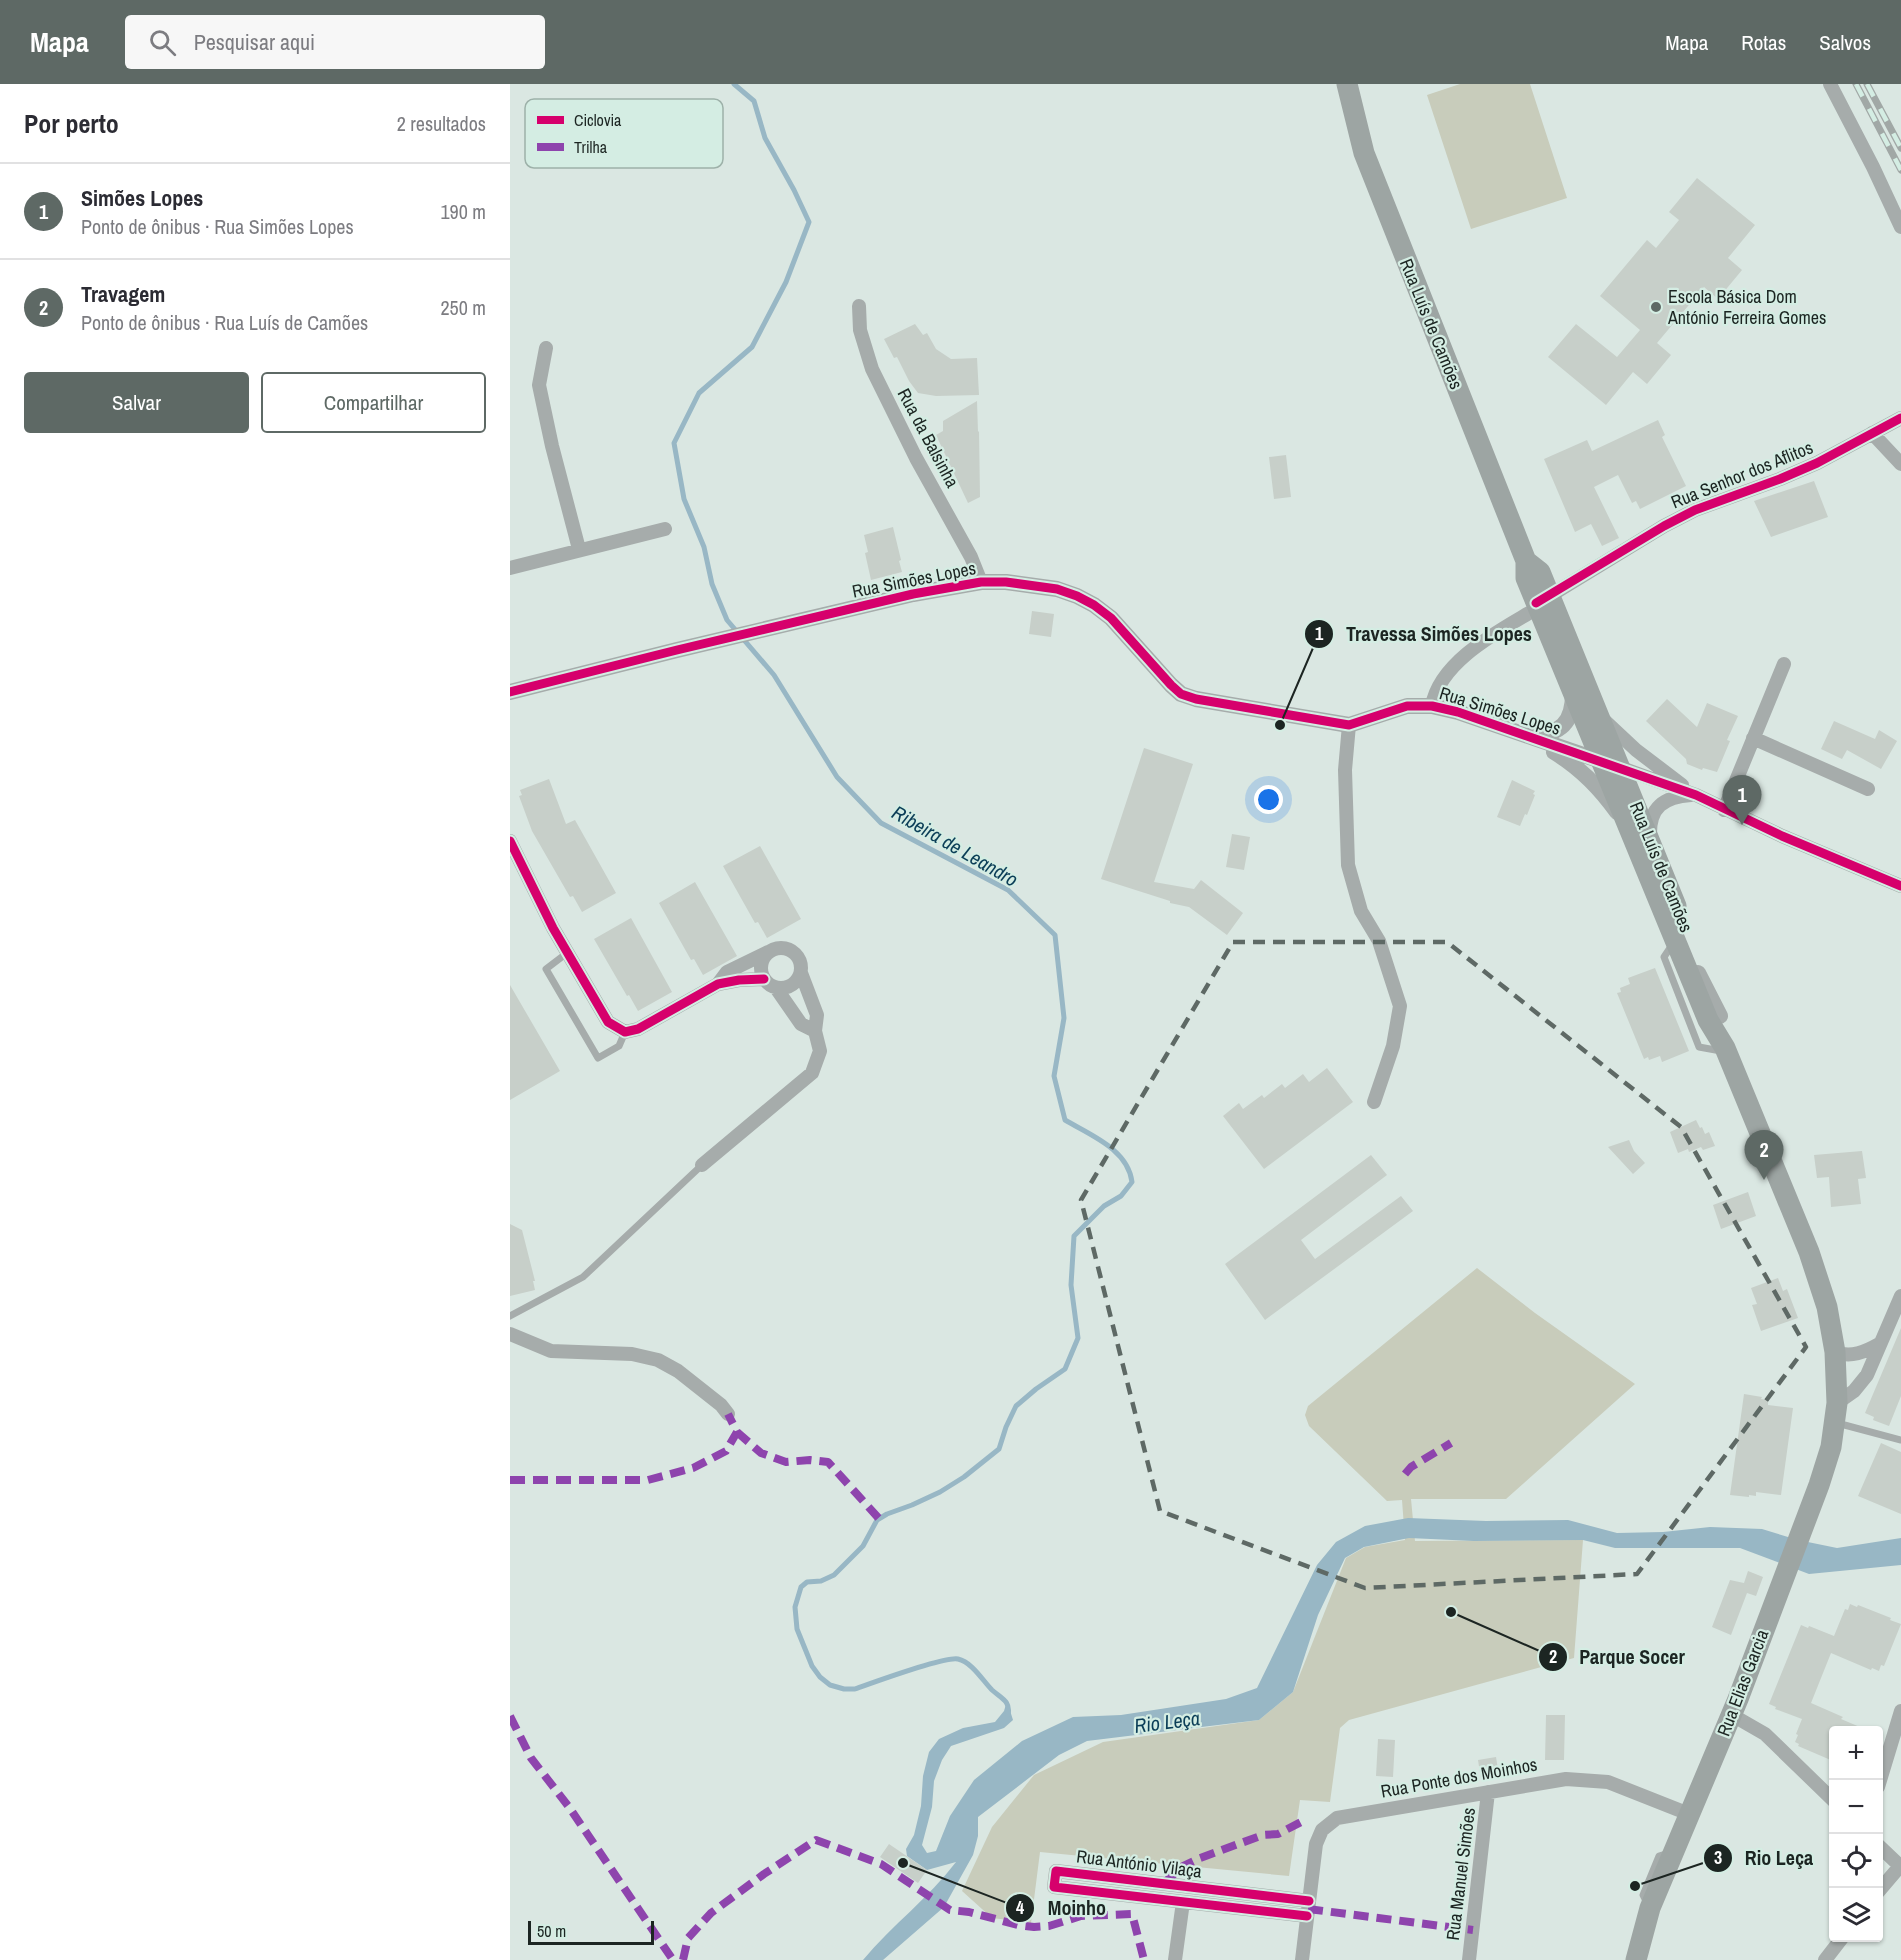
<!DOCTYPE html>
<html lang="pt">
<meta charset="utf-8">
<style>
:root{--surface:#fff;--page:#f7f7f7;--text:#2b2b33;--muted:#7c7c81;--line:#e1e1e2;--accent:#5e6965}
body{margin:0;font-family:"Archivo Narrow",sans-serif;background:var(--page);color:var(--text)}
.controls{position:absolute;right:18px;bottom:18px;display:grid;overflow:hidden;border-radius:6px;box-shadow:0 2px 4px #0004}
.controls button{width:54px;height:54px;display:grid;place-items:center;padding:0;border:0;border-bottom:2px solid var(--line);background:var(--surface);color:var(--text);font:30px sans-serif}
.scale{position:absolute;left:18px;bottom:15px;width:126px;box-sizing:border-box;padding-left:6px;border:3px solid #1c2522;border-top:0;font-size:16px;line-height:21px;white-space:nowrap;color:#1c2522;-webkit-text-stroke:4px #d4ede3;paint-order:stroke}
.you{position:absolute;left:759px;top:716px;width:21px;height:21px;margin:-15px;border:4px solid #fff;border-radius:50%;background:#1a73e8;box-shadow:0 0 0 9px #1a73e833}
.badge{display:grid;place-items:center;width:39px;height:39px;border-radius:50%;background:var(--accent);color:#fff;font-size:20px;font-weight:700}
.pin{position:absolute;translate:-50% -50px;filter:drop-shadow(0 2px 3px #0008)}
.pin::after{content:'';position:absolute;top:32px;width:21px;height:18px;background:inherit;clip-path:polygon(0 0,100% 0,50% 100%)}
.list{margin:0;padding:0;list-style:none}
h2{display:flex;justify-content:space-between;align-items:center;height:78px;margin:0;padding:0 24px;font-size:26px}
h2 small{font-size:20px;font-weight:400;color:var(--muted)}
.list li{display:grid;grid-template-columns:39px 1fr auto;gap:18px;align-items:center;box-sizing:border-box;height:96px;padding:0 24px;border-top:2px solid var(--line)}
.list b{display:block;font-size:22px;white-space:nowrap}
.list p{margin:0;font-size:20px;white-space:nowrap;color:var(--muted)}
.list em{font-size:20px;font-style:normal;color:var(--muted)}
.actions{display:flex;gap:12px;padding:18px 24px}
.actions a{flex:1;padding:14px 0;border:2px solid var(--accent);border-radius:6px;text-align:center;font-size:21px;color:var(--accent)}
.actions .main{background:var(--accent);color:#fff}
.icon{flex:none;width:33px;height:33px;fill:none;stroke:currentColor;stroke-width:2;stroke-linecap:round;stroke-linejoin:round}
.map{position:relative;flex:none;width:1391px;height:1876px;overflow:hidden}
header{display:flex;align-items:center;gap:36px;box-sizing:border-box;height:84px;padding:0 30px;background:var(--accent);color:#fff}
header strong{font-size:28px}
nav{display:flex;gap:33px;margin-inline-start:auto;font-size:21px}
.search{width:420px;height:54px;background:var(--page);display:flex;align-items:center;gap:15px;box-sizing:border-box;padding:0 21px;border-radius:6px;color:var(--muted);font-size:22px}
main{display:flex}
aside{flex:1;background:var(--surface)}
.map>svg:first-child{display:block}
</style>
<header>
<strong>Mapa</strong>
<div class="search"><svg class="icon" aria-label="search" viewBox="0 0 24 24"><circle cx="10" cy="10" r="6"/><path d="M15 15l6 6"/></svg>Pesquisar aqui</div>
<nav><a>Mapa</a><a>Rotas</a><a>Salvos</a></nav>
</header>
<main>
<aside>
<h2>Por perto<small>2 resultados</small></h2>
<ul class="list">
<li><span class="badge">1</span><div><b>Simões Lopes</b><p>Ponto de ônibus · Rua Simões Lopes</p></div><em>190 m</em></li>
<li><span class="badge">2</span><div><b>Travagem</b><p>Ponto de ônibus · Rua Luís de Camões</p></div><em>250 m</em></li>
</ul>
<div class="actions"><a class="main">Salvar</a><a>Compartilhar</a></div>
</aside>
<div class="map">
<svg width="1391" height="1876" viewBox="0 0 1391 1876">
<rect width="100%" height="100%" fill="#dae7e2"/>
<path fill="#c8ccbb" d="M950,0H1020L1057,114L961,145L917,11Z
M967,1184L1025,1229L1125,1300L996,1415H901L905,1457L1073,1456L1064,1574L839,1636L830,1644L820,1718L790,1716L779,1792L530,1768L521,1839L482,1834L452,1807L482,1743L524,1691L593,1658L749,1636L783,1608L836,1474L855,1463L895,1456L892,1416L877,1417L799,1342L795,1331L798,1322Z"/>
<path fill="#98b7c5" d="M898,1434L976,1437L1058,1436L1107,1449L1153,1448L1200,1443L1252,1445L1288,1456L1327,1464L1391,1454V1481L1299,1490L1230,1464H1105L1073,1456L964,1457L899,1454L854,1463L835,1474L808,1531L783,1608L749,1636L577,1657L549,1671L468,1733V1752L463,1771L434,1823L373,1876H353C382,1841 419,1814 446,1778L417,1786L397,1772L396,1765L404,1751L411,1722L413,1692L419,1668L429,1655L453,1644L485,1638L494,1627L497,1617L503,1636L494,1644L441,1662L432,1676L424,1697L422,1723L412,1761L417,1769L426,1767L440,1732L464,1696L512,1657L563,1633L611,1631L716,1615L747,1604L807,1481L826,1458L855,1442Z"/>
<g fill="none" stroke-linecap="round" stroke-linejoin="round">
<path stroke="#98b7c5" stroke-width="5" d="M224,0L244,17L255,54L284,106L299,138L276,198L242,263L189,309L164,359L174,415L194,463L202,500L217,536L264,591L327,693L371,739L498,806L545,851L554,934L544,992L555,1036C580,1051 618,1065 622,1098L611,1112L594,1122L564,1152L561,1201L568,1254L555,1285L526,1305L506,1322L496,1343L489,1365L454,1393L430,1408L402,1421L377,1430L367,1436L353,1462L324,1491L311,1497L297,1498L291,1503L285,1523L287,1545L302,1582L310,1593L320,1601L334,1605H345C362,1599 435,1572 448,1575C462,1578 473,1597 482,1606C491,1614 501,1617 498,1631"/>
</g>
<path fill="#c7cfc9" d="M1187,94L1245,141L1218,174L1232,186L1208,215L1194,203L1147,259L1161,271L1137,300L1123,288L1096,321L1038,273L1066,240L1107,273L1130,246L1090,212L1137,156L1146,164L1169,136L1159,128Z
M405,240L413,251L417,249L426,265L441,275L467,274L469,311L426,312L408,309L399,297L387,273L384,274L374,255Z
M467,317L468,348L469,347L470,413L458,419L426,351L433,347V337Z
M1148,336L1155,351L1152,353L1176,402L1130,425L1126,417L1122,419L1108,391L1084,403L1109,454L1092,462L1081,440L1065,448L1034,375L1077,356L1082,367Z
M776,371L781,413L764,415L759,373Z
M1304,397L1318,433L1261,453L1244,417Z
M383,443L391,476L389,477L392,488L361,496L355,469L358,468L354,451Z
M522,527L544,530L541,553L519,550Z
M1157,615L1187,643L1197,619L1228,632L1217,656L1220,657L1207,688L1193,684L1192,686L1177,680L1176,675L1136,637Z
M1324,637L1365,655L1369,646L1387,657L1371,685L1337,666L1332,675L1311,665Z
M634,664L683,680L644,798L684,805L691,796L733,829L717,851L679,823L660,819V817L591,795Z
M39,695L56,740L65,736L106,809L72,828L63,812L60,813L22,747L9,712L12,711L10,706Z
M1002,696L1025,707L1023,710L1025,711L1017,731L1015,730L1010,742L987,733Z
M722,750L740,753L734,786L716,783Z
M250,762L291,835L257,854L248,838L245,839L213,782Z
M185,798L227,872L193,891L184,875L181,876L149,819Z
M121,834L162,908L128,927L119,911L117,912L84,855Z
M1145,884L1179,967L1152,978L1150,972L1139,976L1138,973L1134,975L1107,909L1111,908L1110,904L1120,900L1118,894Z
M0,901L50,987L0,1016Z
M817,984L843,1018L754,1085L713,1032L729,1019L733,1025L752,1011L754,1014L772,1000L775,1004L793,990L799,998Z
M1186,1036L1190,1044L1192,1043L1195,1050L1199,1048L1205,1062L1193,1066L1191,1063L1179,1068L1178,1065L1168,1069L1160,1048Z
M1119,1056L1124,1067L1135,1079L1123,1090L1098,1063Z
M1352,1067L1356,1094L1348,1095L1351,1120L1321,1123L1319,1093L1307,1094L1304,1071Z
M861,1071L877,1091L791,1156L805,1175L891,1112L903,1127L755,1236L715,1180Z
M1238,1108L1246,1132L1211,1145L1203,1121Z
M0,1140L12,1146L25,1197H23L25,1206L0,1212Z
M1268,1194L1273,1207L1277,1205L1288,1234L1251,1247L1242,1221L1247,1220L1241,1204Z
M1391,1244V1312L1379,1342L1363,1336L1364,1333L1355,1329Z
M1234,1310L1252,1313L1251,1315L1258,1316V1321L1283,1324L1271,1411L1246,1408V1412L1239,1411V1413L1220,1411Z
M1371,1359L1391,1368V1430L1348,1412Z
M1238,1487L1253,1493L1246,1512L1237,1509L1221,1551L1202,1543L1220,1496L1234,1499Z
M1340,1520L1347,1523L1348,1521L1381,1534L1380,1536L1391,1540L1374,1582L1371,1581L1369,1587L1362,1584L1361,1586L1321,1569L1301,1619L1333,1633L1331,1635L1357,1646L1323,1647V1677L1288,1662L1289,1660L1285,1658L1288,1651L1286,1650L1292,1635L1265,1625L1266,1623L1259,1620L1291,1541L1298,1544L1299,1542L1324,1552L1335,1525L1338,1526Z
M1036,1631H1055L1054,1676H1035Z
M868,1655L885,1656L883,1693L866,1692Z
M986,1673L989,1692L971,1695L968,1676Z
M379,1760L417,1786L408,1799L370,1773Z"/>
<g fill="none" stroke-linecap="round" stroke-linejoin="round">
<path stroke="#a6acab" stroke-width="7" d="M1162,861L1154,873L1189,963L1211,967
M57,869L36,885L88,974L109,962L115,948
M0,1232L73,1193L192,1081
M1327,1339L1391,1356
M1137,1819L1133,1811L1149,1772L1159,1769"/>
<path stroke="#a6acab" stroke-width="14" d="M1320,0L1363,83L1391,143
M349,222L350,246L362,285L406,374L461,473L471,498
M36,264L29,301L42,362L69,465
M1362,349L1391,380
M0,484L155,445
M1033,516L1154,442L1185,426L1270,395L1307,379L1391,334
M922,622C929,579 985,549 1019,529
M1095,637L1126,666L1172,701
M839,641L835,686L838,781L851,827L869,857L890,922L883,962L864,1018
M1243,654L1358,705
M1106,682L1186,711L1272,752L1391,802
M1214,726L1274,580
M1140,752C1139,723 1154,713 1181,711
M0,757L43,844L98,938L115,948L128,945L208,900L229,896L254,895
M251 884a20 20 0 1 1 40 0a20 20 0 1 1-40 0Z
M208,900L217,888L258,868
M266,904L291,940L305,947
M192,1081L302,989L310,967L305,947L307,931L291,889
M0,1250L41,1267L122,1270L148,1276L168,1287L211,1321L218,1330
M1325,1268C1341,1274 1355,1268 1369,1260
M1327,1319L1344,1307L1357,1291L1391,1212
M1222,1631L1255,1650L1324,1717
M1368,1703L1391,1627
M1368,1761L1391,1783
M1368,1808L1390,1782
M797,1832L544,1803L546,1787L799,1817
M665,1876L673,1818
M792,1876L806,1760L812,1746L827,1734L1056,1695L1098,1698L1179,1730
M959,1876L978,1708
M1315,1876L1332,1854"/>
<path stroke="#a6acab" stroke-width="16" d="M0,608L167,566L403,510L471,498H496L547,505L567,512L584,521L601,534L661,601L671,610L686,615L839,641L897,622H922L948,628L1091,677L1098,682
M1021,652C1051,650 1063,639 1063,609
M1044,668C1069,683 1090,704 1107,728
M1188,889L1210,932"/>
<path stroke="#9da5a3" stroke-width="21" d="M837,0L854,69L1016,477V494L1198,936L1215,964L1299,1168L1317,1223L1325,1268L1327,1319L1321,1363L1309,1401L1228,1615L1140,1824L1126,1876
M1016,477L1030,488L1166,822"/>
<defs>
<path id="rail" d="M1346,0L1391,86
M1357,0L1391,64"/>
</defs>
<use href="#rail" stroke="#a1a8a6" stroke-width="7"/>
<use href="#rail" stroke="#d4ede3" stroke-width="4.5" stroke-dasharray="14" stroke-linecap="butt"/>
<path stroke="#8e44ad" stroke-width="8" stroke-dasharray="15 8" stroke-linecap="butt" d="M227,1348L251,1369L276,1378L300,1376L318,1378L373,1439
M895,1390L901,1383L941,1359
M0,1396H138L183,1384L216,1367L227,1348L218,1330
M0,1632L21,1674L59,1723L163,1876
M653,1800L673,1782L690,1774L753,1751L768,1750L791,1738
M798,1825L963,1846
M173,1876L178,1854L201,1829L254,1790L306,1756L371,1780L440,1826L459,1828L508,1841L524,1843L539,1842L571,1832L622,1830L634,1876"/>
<defs>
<path id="cycleway" d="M1026,519L1154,442L1185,426L1270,395L1307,379L1391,334
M0,608L167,566L403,510L471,498H496L547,505L567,512L584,521L601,534L661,601L671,610L686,615L839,641L897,622H922L948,628L1186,711L1272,752L1391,802
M0,757L43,844L98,938L115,948L128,945L208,900L229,896L254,895
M797,1832L544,1803L546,1787L799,1817"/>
</defs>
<use href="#cycleway" stroke="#d4ede3" stroke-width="13"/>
<use href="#cycleway" stroke="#d6006c" stroke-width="9"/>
</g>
<path fill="none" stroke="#5e6965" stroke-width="4.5" stroke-dasharray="12 8" stroke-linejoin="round" d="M723,858H937L1171,1043L1296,1263L1127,1490L855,1504L650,1427L571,1116Z"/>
<circle fill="#5e6965" stroke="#d4ede3" stroke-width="2" cx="1146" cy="223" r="6"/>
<g text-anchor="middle" stroke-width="4.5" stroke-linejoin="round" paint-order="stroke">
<g font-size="18" fill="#1c2522" stroke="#d4ede3" text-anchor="start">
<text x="1158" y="219">Escola Básica Dom<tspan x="1158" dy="21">António Ferreira Gomes</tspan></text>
</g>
<g font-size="18" fill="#1c2522" stroke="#d4ede3">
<text transform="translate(921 240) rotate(68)" y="6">Rua Luís de Camões</text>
<text transform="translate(418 354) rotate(62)" y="6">Rua da Balsinha</text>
<text transform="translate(1232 391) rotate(-22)" y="6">Rua Senhor dos Aflitos</text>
<text transform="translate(404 496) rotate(-11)" y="6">Rua Simões Lopes</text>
<text transform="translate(990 627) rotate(17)" y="6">Rua Simões Lopes</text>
<text transform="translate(1151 783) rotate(68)" y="6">Rua Luís de Camões</text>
<text transform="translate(1233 1599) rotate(-69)" y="6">Rua Elias Garcia</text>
<text transform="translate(949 1694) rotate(-10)" y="6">Rua Ponte dos Moinhos</text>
<text transform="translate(629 1780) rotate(7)" y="6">Rua António Vilaça</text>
<text transform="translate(951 1790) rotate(-83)" y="6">Rua Manuel Simões</text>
</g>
<g font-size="20" font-style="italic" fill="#0b3e57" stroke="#d4ede3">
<text transform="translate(445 762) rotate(30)" y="7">Ribeira de Leandro</text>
<text transform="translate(657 1638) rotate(-7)" y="7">Rio Leça</text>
</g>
</g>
<rect x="15" y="15" width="198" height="69" rx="9" fill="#d4ede3" stroke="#9db1a9" stroke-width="1.5"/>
<rect x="27" y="32" width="27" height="8" fill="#d6006c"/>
<rect x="27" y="59" width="27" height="8" fill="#8e44ad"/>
<g font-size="16" fill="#1c2522">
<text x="64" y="42">Ciclovia</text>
<text x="64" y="69">Trilha</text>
</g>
<path fill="none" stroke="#1c2522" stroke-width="2" d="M770 641L809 550M941 1528L1043 1573M1125 1802L1208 1774M393 1779L510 1824"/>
<g fill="#1c2522" stroke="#d4ede3" stroke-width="2">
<circle cx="770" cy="641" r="6"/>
<circle cx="941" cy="1528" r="6"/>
<circle cx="1125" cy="1802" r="6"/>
<circle cx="393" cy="1779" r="6"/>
<circle cx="809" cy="550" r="15"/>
<circle cx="1043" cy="1573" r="15"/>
<circle cx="1208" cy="1774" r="15"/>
<circle cx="510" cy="1824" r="15"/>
</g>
<g font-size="18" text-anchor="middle" font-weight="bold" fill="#fff">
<text x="809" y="556">1</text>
<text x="1043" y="1579">2</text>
<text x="1208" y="1780">3</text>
<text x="510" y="1830">4</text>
</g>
<g font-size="20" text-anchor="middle" font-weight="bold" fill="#1c2522" stroke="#d4ede3" stroke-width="4.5" stroke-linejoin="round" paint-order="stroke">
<text x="929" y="557">Travessa Simões Lopes</text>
<text x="1122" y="1580">Parque Socer</text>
<text x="1269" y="1781">Rio Leça</text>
<text x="567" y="1831">Moinho</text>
</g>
</svg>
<div class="controls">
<button>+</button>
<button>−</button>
<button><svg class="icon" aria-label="locate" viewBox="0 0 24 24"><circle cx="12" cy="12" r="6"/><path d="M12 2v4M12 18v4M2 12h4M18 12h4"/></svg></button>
<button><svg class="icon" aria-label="layers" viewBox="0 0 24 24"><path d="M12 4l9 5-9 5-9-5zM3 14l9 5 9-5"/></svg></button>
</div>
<div class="scale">50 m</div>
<div class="you"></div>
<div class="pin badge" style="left:1232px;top:741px">1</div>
<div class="pin badge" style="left:1254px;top:1096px">2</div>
</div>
</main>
